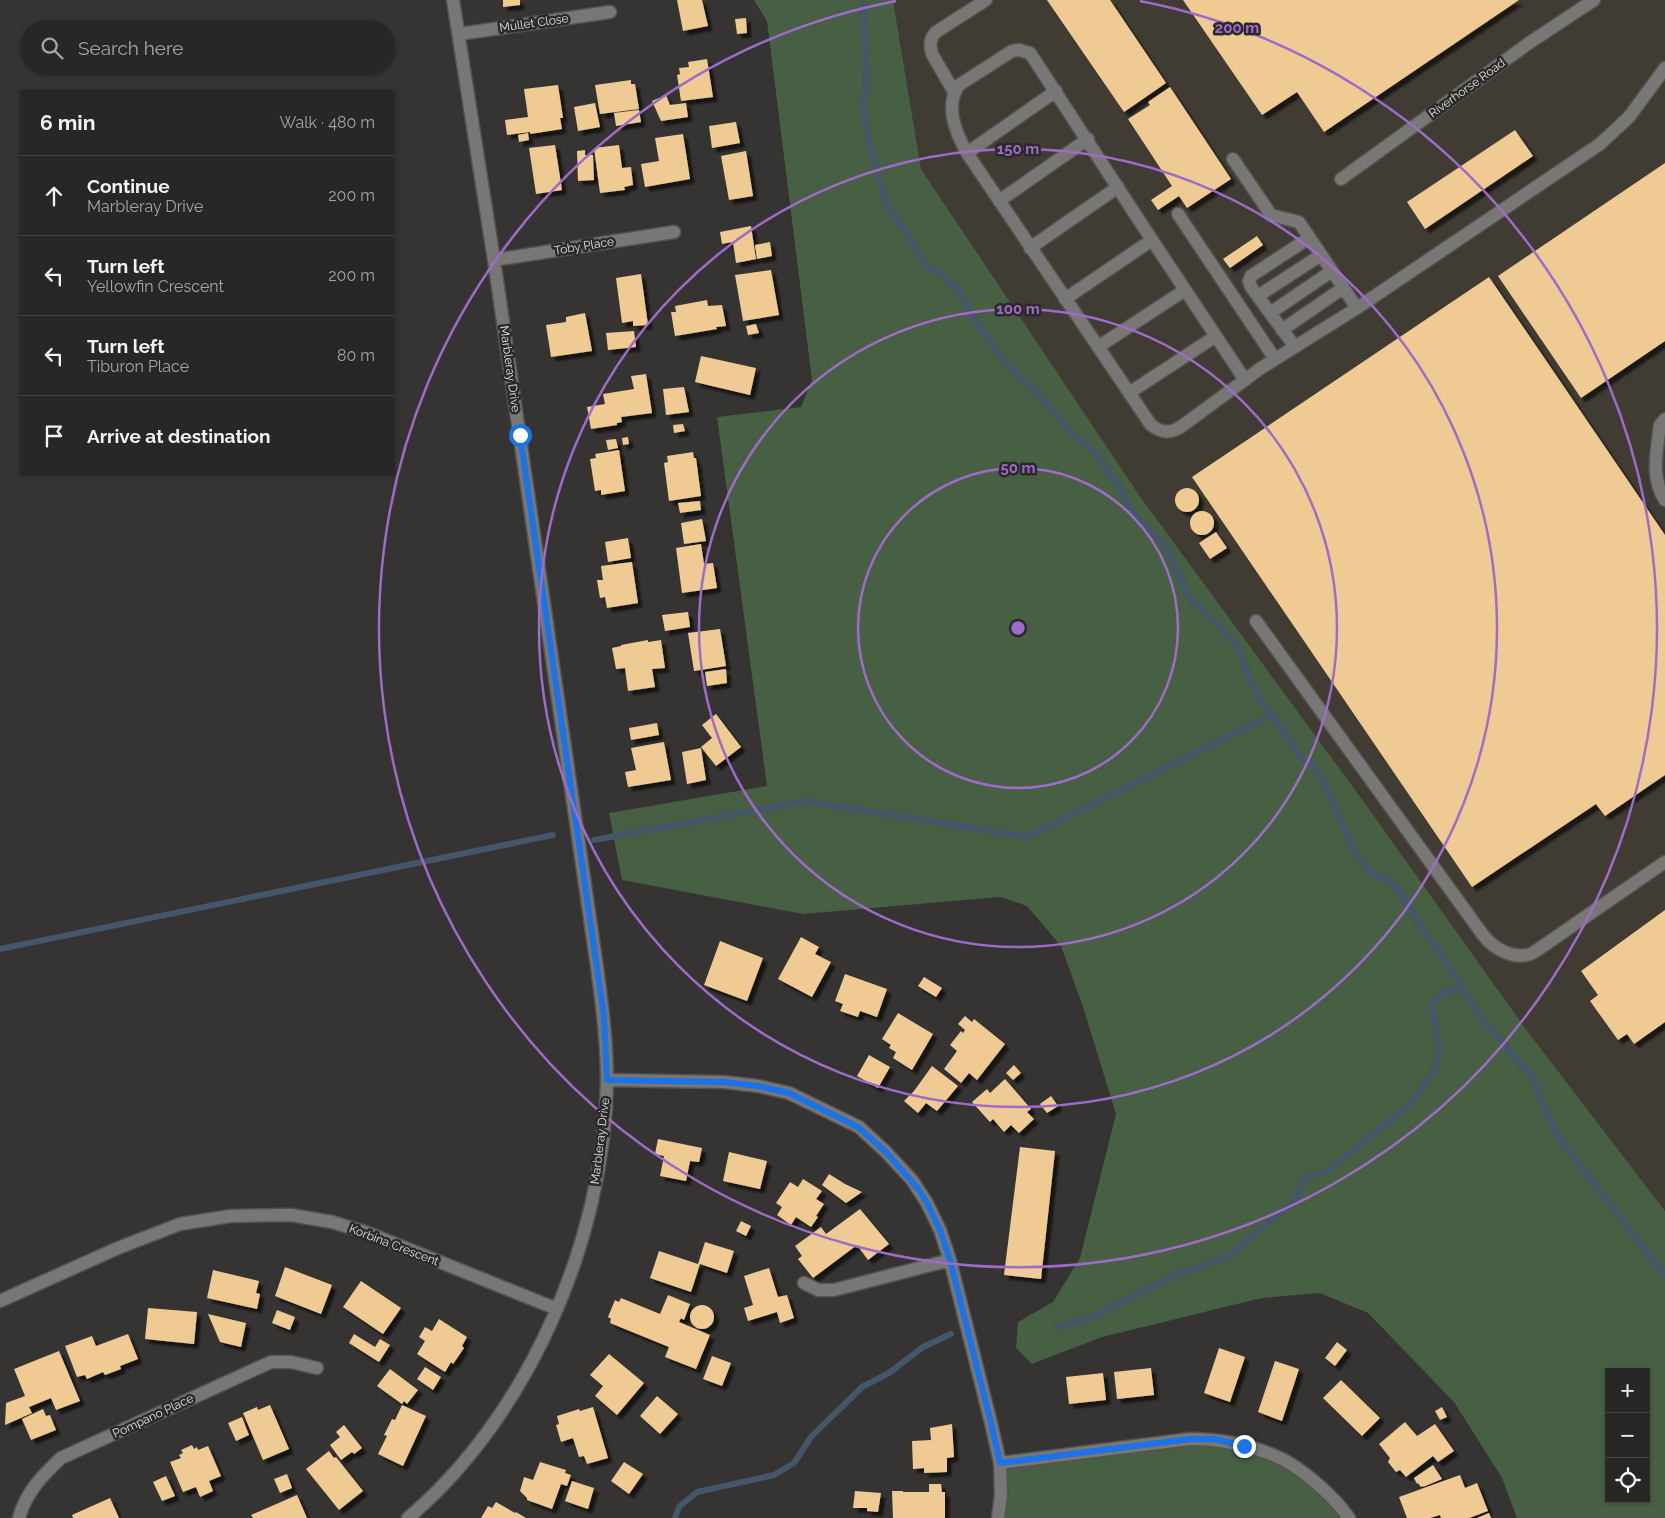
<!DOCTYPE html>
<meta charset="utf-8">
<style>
:root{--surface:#282726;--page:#302f2e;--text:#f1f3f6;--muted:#a5a5a7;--line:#444443}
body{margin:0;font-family:Raleway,sans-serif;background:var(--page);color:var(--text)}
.controls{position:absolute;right:15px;bottom:15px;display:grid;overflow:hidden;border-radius:0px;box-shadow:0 1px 4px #0004}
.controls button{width:45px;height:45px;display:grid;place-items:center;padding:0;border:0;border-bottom:1px solid var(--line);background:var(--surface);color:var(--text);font:25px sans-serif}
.stop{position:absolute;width:15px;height:15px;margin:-11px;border:4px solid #1a73e8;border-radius:50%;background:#fff}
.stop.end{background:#1a73e8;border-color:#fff;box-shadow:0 1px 5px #0008}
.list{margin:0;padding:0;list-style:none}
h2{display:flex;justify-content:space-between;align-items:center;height:65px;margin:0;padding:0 20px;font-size:21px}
h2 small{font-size:16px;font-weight:400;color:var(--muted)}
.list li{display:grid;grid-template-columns:32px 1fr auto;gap:15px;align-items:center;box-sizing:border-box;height:80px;padding:0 20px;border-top:1px solid var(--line)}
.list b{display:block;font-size:19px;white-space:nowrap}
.list p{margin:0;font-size:16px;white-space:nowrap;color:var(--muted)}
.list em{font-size:16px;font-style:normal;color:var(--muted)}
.icon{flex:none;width:28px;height:28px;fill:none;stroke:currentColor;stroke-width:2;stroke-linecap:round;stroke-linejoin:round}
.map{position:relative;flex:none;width:1665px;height:1518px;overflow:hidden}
.search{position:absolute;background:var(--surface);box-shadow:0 1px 4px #0004;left:20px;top:20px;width:375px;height:55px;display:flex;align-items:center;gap:12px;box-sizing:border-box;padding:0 18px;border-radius:28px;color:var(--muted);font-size:19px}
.panel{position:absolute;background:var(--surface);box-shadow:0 1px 4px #0004;left:20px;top:90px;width:375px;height:385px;border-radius:0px}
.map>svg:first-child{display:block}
</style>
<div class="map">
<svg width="1665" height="1518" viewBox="0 0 1665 1518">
<defs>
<filter id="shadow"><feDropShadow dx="4.5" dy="4.5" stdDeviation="1" flood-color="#0009"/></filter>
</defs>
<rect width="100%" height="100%" fill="#353432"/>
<path fill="#403b33" d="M893,0H1665V1211L1525,1028L1364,802L1139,495L921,169Z"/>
<path fill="#475f42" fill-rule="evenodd" d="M754,0H893L921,169L1139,495L1364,802L1525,1028L1665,1211V1518H1517L1502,1478L1454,1402L1368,1313L1320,1293L1262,1298L1102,1337L1032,1364L1016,1348L1018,1322L1053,1302L1080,1258L1116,1114L1083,1007L1061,946L1027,906L1000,897L803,914L622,880L609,813L767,786L717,417L801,407L812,380L767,21ZM1609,1372H1646V1499H1609Z
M1192,1441L1244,1447L1300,1474L1346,1518H1002V1466Z"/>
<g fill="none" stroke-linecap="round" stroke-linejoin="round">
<path stroke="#445669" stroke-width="6" d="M863,0L867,87L862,102L869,142L887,206L911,239L920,257L928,267L939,272L958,290L970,312L1000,355L1017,375L1037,393L1071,433L1098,456L1122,492L1131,510L1168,549L1187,594L1237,645L1249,679L1262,702L1272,715L1300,756L1312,765L1325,784L1355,854L1364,865L1372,873L1391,882L1401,893L1419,924L1447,963L1483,1021L1530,1074L1558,1137L1665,1276
M594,840L806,801L1027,837L1272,715
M0,949L553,835
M1057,1327L1091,1318L1183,1272L1227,1257L1296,1200L1303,1179L1326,1172L1408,1106L1433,1073L1439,1056L1436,1028L1431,1004L1443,992L1464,990
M675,1518L679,1507L697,1492L774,1475L794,1463L811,1437L862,1387L889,1373L923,1347L951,1334"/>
</g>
<path fill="#efcb93" filter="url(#shadow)" d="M503,0H520V5L503,7Z
M677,0H702L708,26L683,31Z
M1047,0H1110L1166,83L1124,112Z
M1183,0H1519L1324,132L1297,92L1262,115Z
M746,18L747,33L737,34L735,19Z
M707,59L713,97L681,101L677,75L680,74L679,68L689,67L688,62Z
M631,80V84H635L639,109L600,114L595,85Z
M558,85L563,118H560L562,129L530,134V132L507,135L505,120L528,117L524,89Z
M1170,87L1231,179L1187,208L1179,196L1158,210L1151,200L1172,186L1128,119L1150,105L1148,102Z
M666,95L670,105L686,103L688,117L661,121L652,101Z
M595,103L600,127L578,131L574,107Z
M639,110L641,122L616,126L614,113Z
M736,122L740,143L712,148L709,126Z
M1515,130L1533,156L1425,229L1407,202Z
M528,133L529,140L519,142L518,135Z
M683,134L690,179L645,187L641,164L659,161L655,138Z
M555,145L562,190L536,194L529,148Z
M619,145L622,168L631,167L633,185L624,187L625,190L600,193L594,148Z
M585,150V155H593L594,180L578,181L577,151Z
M746,151L753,196L729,200L721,156Z
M1665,163V341L1581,398L1498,276Z
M751,226L756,259L736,263L733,242L722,244L720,232Z
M1257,236L1263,245L1230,268L1223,259Z
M770,242L772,256L757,259L755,245Z
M771,270L779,315L743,321L735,275Z
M641,274L648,325L633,326V321L622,323L616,278Z
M1489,277L1665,535V775L1605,816L1596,804L1472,887L1192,477Z
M707,300L708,306L722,305L726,326L716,327L717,329L675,336L671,312H676L675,306Z
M585,313L592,351L551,357L546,325L566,322V317Z
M756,324L759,333L748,335L746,326Z
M634,331L636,347L608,350L606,333Z
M701,356L756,368L750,395L695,382Z
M646,374L652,413L621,417L622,422L617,423V425L591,429L587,407L605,404L603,394L634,389L631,376Z
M684,387L689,412L666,415L663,389Z
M683,424L685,431L674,433L673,425Z
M628,437L629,444L623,445L622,438Z
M616,439L618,448L608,450L606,440Z
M619,450L625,491L601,495V490L595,491L590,459L596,458L595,454Z
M693,452L694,458H696L701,496L669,501L664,463L668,462L667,456Z
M1175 500a12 12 0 1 1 24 0a12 12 0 1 1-24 0Z
M700,501L701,510L680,513L678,503Z
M1190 523a12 12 0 1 1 24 0a12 12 0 1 1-24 0Z
M702,519L706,541L684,544L681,523Z
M1216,532L1227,548L1210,559L1199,543Z
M628,538L631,558L608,562L605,542Z
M701,544L704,564L713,563L717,588L682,593L676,548Z
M632,562L638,603L607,608L605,597L600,598L597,580H603L601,566Z
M688,612L690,627L665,631L662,615Z
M720,629L726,666L694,671L688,633Z
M648,640V642L661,640L665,668L652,669L655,687L628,691L625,668L616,669L612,648L621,646V645Z
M726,669L727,683L707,686L705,672Z
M716,714L741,747L716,766L701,747L712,738L702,725Z
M657,723L659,735L631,740L629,728Z
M664,742L671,780L628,787L625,772L636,770L631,748Z
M701,748L706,780L687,784L682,752Z
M1665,910V1022L1634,1044L1627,1034L1618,1040L1590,1001L1598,995L1581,971Z
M801,937L819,947L815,954L831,962L812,997L778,979Z
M720,941L763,958L747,1001L704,985Z
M845,974L887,989L877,1017L860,1011L858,1017L840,1011L843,1004L835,1001Z
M924,977L942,988L936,997L918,986Z
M898,1013L933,1034L912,1070L893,1058L896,1052L889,1048L891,1045L882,1039Z
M965,1016L972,1022L974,1019L1005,1044L977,1080L969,1073L961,1083L944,1069L957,1051L950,1045L961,1031L963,1033L965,1030L958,1024Z
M869,1055L890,1067L878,1088L857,1076Z
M1014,1065L1021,1073L1013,1080L1006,1073Z
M932,1066L958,1086L937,1111L926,1103L918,1113L904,1101L914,1091Z
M1005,1079L1031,1109L1027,1112L1034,1119L1019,1133L1011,1125L1004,1132L993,1119L990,1122L972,1102L987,1089L990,1093Z
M1051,1096L1058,1106L1047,1113L1040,1104Z
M658,1139L702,1148L699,1162L690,1161L686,1181L660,1176L664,1156L655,1154Z
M1020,1147L1055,1151L1041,1279L1004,1275Z
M729,1152L767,1161L760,1189L723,1181Z
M829,1174L845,1184L862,1192L846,1203L822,1185Z
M803,1179L822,1191L816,1199L824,1204L816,1216L818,1217L811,1227L796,1217L791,1225L777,1215L782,1207L776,1203L790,1182L798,1187Z
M860,1209L889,1244L868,1260L857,1245L813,1278L798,1259L802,1256L795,1246L821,1227L826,1234Z
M741,1221L751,1226L746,1236L736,1231Z
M705,1242L734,1251L727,1273L700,1264L691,1292L650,1278L659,1251L698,1264Z
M285,1267L332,1285L321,1314L275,1296Z
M769,1268L778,1297L787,1295L794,1318L780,1323L777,1312L748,1321L744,1308L753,1305L744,1276Z
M213,1270L259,1281L256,1293L260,1294L257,1309L207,1298Z
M361,1281L401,1308L383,1334L343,1307Z
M668,1295L690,1304L684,1320L681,1318L679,1322L710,1335L696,1369L665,1357L669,1347L610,1323L611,1319L608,1317L615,1300L619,1302L621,1298L660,1314Z
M690 1317a12 12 0 1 1 24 0a12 12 0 1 1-24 0Z
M148,1308L197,1312L194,1344L145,1339Z
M277,1310L295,1317L290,1330L272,1323Z
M208,1314L246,1323L241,1347L220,1342Z
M439,1319L467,1337L462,1346L464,1348L453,1364L451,1362L445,1372L417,1354L425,1341L419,1337L425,1327L432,1331Z
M128,1334L138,1359L120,1366L121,1369L105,1375L103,1372L87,1379L85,1375L77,1377L65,1346L92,1336L96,1346Z
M354,1334L375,1347L380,1339L390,1345L379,1362L349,1343Z
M1337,1342L1347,1350L1335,1366L1325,1358Z
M1219,1348L1245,1357L1230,1402L1204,1393Z
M59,1351L80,1401L56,1410L51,1398L29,1407L32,1413L5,1425L6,1403L25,1396L14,1369Z
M609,1354L644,1383L617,1415L595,1396L603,1386L590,1375Z
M712,1356L731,1363L722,1386L703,1379Z
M1275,1361L1299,1369L1282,1421L1258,1412Z
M425,1367L441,1377L433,1390L417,1379Z
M1151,1368L1154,1395L1117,1399L1114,1372Z
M390,1369L418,1390L407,1404L404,1401L402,1404L377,1386Z
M1103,1373L1106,1400L1069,1404L1066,1377Z
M1341,1380L1380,1418L1362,1436L1323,1398Z
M657,1396L678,1414L660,1434L640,1416Z
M270,1405L289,1449L263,1460L243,1413L257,1407L258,1410Z
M402,1405L426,1416L403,1466L378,1454L387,1436L384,1435L392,1419L395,1420Z
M593,1407L608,1458L587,1464L584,1456L579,1457L573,1438L561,1442L556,1425L559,1424L557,1416L579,1409L580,1411Z
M1442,1407L1447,1417L1440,1420L1435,1411Z
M43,1409L46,1416L50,1415L56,1430L31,1440L22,1419Z
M242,1417L249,1435L236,1441L228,1423Z
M1405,1422L1417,1436L1435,1424L1454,1451L1438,1462L1433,1456L1406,1477L1400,1470L1396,1472L1388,1462L1390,1458L1379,1444Z
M952,1424L954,1457L947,1458V1472L924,1473V1468L913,1469L912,1441L931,1440L930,1428Z
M344,1425L362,1448L354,1454L352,1452L341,1460L330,1445L340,1437L336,1432Z
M192,1445L194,1449L197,1447L198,1450L208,1446L221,1476L209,1481L213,1491L200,1497L196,1487L183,1492L170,1462L181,1458L179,1455L183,1453L181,1450Z
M329,1451L334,1458L336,1457L363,1491L339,1510L306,1469Z
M540,1462L566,1470L565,1473L571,1475L567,1486L561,1484L552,1509L527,1500V1498L520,1491L524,1477L533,1480Z
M624,1462L643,1474L629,1494L611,1481Z
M1433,1465L1442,1479L1423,1487V1486L1421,1487L1418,1483L1417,1484L1414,1478Z
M287,1474L292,1488L280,1493L274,1479Z
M1460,1475L1465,1488L1477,1483L1488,1511L1469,1518H1441L1440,1515L1430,1518H1407L1399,1497Z
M166,1476L175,1496L162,1501L153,1482Z
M572,1481L594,1488L588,1509L565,1501Z
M929,1484H941L942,1492H945V1518H893L892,1491H903V1492H929Z
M855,1491L881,1493L878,1512L867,1511V1508H853Z
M297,1495L307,1518H253L251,1515Z
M110,1498L119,1518H73L72,1515Z
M496,1502L515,1513L516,1512L526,1518H481L488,1506L492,1508Z
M1489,1513L1491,1518H1477Z"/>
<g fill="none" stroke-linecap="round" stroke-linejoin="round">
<defs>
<path id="minor" d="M459,34L610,12
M954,92L932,54C930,46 929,39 936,32L986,0
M967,153L1056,91
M1233,159L1271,215L1299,222L1357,308
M1341,179L1529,43L1594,0
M999,201L1088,139
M1178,214L1275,359
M1030,248L1118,187
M494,260L674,232
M1258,296L1321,255
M1065,299L1152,240
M1270,313L1332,271
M1282,330L1343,288
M1098,347L1185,290
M1295,347L1251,287L1249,281L1251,276L1309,238
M1245,380L1152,240L1030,53L1019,50L1012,51L959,85C944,106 956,133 967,153L1151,425C1162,433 1170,434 1182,426L1261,368L1357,308L1600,144L1629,117L1665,68
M1129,393L1216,336
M1665,419L1660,425C1657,450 1650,478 1665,500
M1256,621L1483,935C1494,949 1515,961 1533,953L1665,862
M607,1080L724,1082L758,1086L789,1093L859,1127L886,1152L912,1180L927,1203L940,1230L950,1260L991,1423L1000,1463L1001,1495L998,1518
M804,1283L818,1290H834L950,1260
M0,1301L118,1248L180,1224L231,1216L291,1215L332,1222L368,1233L557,1309
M1000,1463L1190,1439C1219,1439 1246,1444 1273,1455C1299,1465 1333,1495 1349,1518
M19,1518C26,1492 42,1476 61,1458L271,1362H291L317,1368
M408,1518C529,1416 605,1238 607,1080C607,1042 602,1005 597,967L494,260L453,0"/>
</defs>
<use href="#minor" stroke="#545350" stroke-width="15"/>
<use href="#minor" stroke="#797775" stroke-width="12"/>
</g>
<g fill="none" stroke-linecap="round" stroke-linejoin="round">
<path stroke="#1a73e8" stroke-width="6" d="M520,435L597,968L604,1016L607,1080L724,1082L758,1086L789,1093L858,1127L886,1152L919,1190L927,1203L940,1230L950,1260L991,1423L1000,1463L1190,1439H1215L1244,1446"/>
</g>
<g fill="none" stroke="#9f6bca" stroke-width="2.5">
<circle cx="1018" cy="628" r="160"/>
<circle cx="1018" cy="628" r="319"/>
<circle cx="1018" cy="628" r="479"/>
<path d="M1140 1A639 639 0 1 1 896 1"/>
</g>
<g text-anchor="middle" stroke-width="5" stroke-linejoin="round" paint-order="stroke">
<g font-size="12" fill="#e1e0de" stroke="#2b2a28">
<text transform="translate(534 23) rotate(-8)" y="4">Mullet Close</text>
<text transform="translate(1467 88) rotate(-36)" y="4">Riverhorse Road</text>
<text transform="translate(584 246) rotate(-9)" y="4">Toby Place</text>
<text transform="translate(510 369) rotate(82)" y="4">Marbleray Drive</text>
<text transform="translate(600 1141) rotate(-83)" y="4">Marbleray Drive</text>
<text transform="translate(394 1245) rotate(21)" y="4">Korbina Crescent</text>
<text transform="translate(153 1416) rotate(-25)" y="4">Pompano Place</text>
</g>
</g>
<circle cx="1018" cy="628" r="8" fill="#9f6bca" stroke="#2b2a28" stroke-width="2.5"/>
<g font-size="15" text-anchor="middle" font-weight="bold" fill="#9f6bca" stroke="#2b2a28" stroke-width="5" stroke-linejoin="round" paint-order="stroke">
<text x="1237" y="33">200 m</text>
<text x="1018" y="154">150 m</text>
<text x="1018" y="314">100 m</text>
<text x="1018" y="473">50 m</text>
</g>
</svg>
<div class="controls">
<button>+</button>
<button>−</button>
<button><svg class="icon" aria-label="locate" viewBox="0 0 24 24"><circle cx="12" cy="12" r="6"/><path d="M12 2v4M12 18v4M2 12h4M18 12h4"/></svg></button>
</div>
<div class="stop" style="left:520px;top:435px"></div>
<div class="stop end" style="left:1244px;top:1446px"></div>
<div class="search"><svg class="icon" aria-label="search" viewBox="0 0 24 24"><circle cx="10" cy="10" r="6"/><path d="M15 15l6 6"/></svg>Search here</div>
<section class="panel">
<h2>6 min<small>Walk · 480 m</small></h2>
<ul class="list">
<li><svg class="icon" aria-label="ahead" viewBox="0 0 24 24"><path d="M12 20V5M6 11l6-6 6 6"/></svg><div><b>Continue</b><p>Marbleray Drive</p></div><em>200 m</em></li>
<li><svg class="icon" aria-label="left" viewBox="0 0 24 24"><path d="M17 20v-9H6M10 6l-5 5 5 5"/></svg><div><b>Turn left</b><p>Yellowfin Crescent</p></div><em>200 m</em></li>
<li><svg class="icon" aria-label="left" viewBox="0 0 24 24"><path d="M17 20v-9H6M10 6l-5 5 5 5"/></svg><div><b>Turn left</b><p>Tiburon Place</p></div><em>80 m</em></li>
<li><svg class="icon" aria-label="arrive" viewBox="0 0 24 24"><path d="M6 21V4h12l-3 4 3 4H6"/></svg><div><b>Arrive at destination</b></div></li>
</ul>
</section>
</div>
